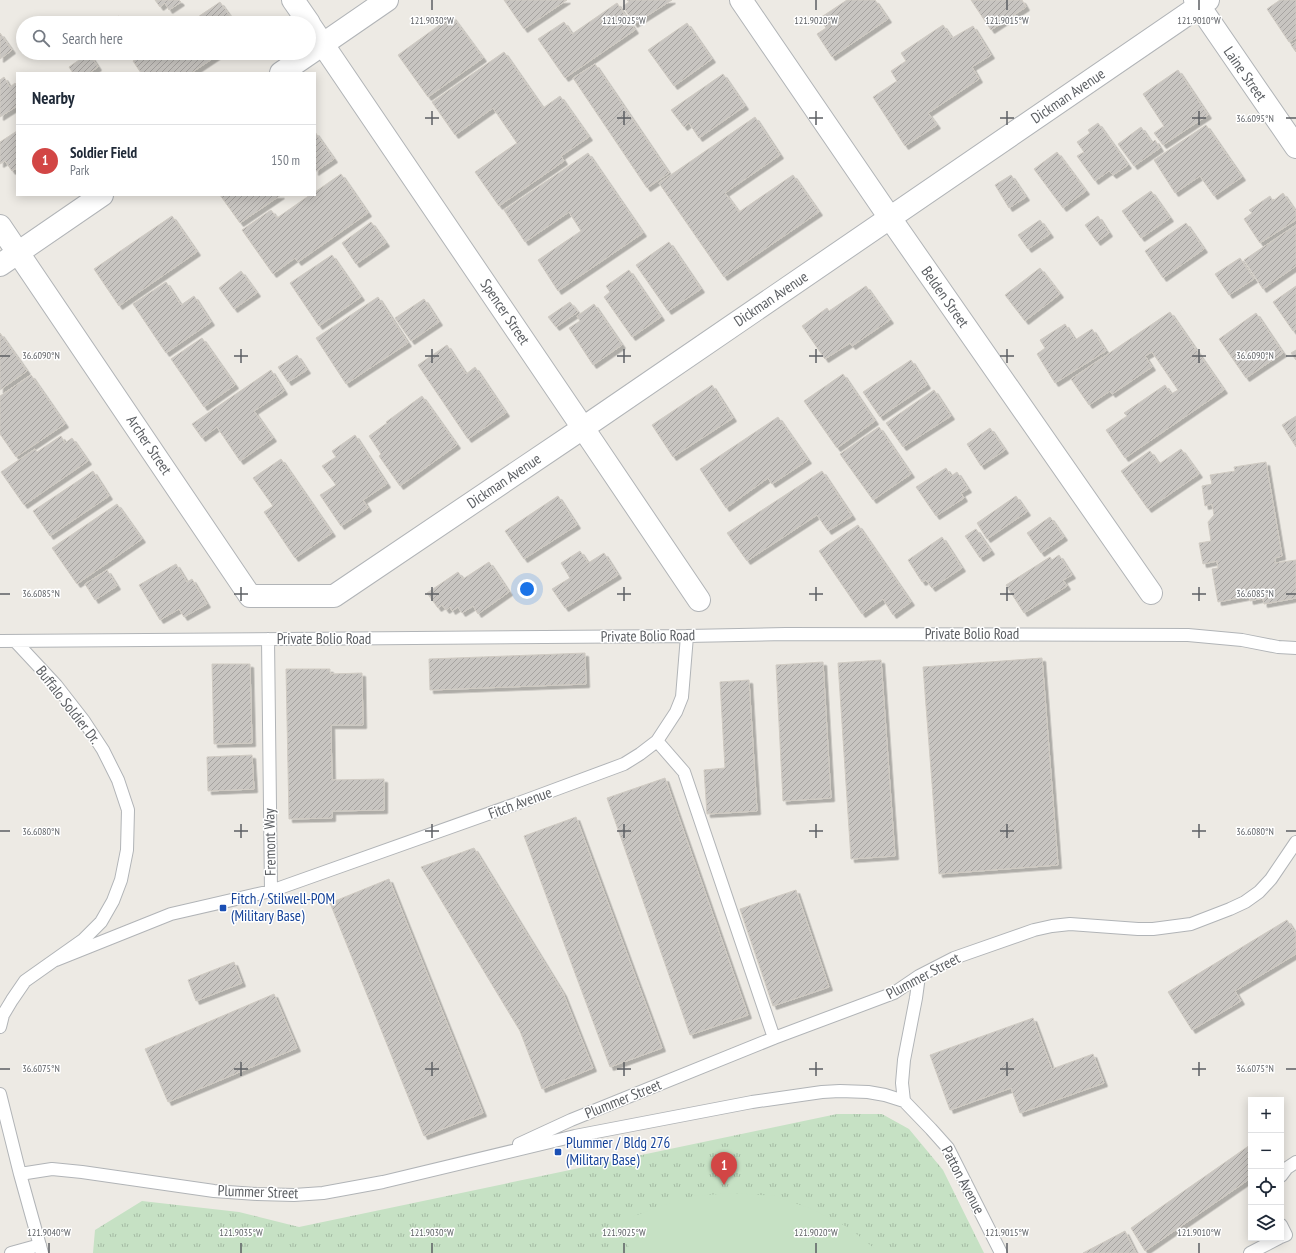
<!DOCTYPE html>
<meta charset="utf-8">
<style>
:root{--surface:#fff;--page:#f2f2f3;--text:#1f2937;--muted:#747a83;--line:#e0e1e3;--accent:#d24645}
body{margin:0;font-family:"PT Sans Narrow",sans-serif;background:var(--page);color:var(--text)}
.controls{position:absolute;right:12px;bottom:12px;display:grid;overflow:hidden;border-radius:0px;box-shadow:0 2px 10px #0003}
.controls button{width:36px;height:36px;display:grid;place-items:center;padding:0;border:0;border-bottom:1px solid var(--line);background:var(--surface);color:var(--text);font:20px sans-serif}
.you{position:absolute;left:527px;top:589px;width:14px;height:14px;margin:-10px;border:3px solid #fff;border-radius:50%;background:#1a73e8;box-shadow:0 0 0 6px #1a73e833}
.badge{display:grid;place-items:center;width:26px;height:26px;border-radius:50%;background:var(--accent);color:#fff;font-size:13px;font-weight:700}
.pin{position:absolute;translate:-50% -33px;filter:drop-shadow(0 1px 2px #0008)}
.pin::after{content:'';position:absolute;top:21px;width:14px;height:12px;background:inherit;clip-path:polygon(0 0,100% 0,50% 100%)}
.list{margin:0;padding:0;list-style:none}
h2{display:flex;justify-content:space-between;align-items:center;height:52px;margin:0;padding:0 16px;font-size:17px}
h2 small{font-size:13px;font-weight:400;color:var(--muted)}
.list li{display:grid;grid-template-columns:26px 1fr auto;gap:12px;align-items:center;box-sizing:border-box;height:72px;padding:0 16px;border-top:1px solid var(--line)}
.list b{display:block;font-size:15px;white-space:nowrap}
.list p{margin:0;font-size:13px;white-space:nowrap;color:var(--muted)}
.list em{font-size:13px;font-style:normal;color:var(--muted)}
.icon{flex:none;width:22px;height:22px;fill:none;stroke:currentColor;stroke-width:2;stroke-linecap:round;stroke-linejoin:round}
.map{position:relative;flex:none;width:1296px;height:1253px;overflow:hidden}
.search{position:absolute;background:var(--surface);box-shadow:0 2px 10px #0003;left:16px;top:16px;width:300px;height:44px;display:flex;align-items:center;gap:10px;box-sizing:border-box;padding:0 14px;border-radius:22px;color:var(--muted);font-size:15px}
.panel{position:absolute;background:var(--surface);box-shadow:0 2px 10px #0003;left:16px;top:72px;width:300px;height:124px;border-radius:0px}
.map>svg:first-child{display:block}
</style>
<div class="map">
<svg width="1296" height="1253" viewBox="0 0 1296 1253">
<defs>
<pattern id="park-tufts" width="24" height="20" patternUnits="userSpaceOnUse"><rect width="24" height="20" fill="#c6e1c4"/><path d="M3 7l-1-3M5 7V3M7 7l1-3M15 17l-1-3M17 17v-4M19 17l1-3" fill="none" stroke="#a4baa3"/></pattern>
<pattern id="building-hatch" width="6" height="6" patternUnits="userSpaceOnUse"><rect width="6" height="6" fill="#c8c5c1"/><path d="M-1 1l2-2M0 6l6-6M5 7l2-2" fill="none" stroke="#a6a3a0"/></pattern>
<filter id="shadow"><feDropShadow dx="3.5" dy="3.5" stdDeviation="0" flood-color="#0004"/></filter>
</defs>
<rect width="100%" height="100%" fill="#edeae4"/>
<path fill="url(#park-tufts)" d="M837,1114H882L909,1129L943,1170L984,1253H93L95,1230L142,1201L239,1212L299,1227Z"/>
<path fill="#c6e1c4" d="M733,1193L775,1196L814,1210L849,1228L880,1253H630L622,1221L660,1206L694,1196Z"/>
<path fill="url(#building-hatch)" stroke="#d0cbc3" filter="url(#shadow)" d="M155,0H179L181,2L169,10L165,3L160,7Z
M504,0H567L524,29Z
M627,0H672L634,24L623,6L629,2Z
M847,0H875L888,19L832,57L817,34L826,28L820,18Z
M971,0H1022L1026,7L991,30Z
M1280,0H1296V38L1289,42L1267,9Z
M220,2L235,23H189Z
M617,3L635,30L565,78L538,39L564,22L572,34Z
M119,16L123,23H99L105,19L107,23Z
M452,16L483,58L428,97L398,55Z
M135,18L138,23H127Z
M687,23L712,59L674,86L648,50Z
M943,25L952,38L973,26L991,55L972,67L979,79L928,113L937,125L905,146L873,97L897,81L891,71L906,61L901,53Z
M0,33L12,50L0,59Z
M1296,42V52L1291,45Z
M504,52L543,108L560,96L589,137L561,156L564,161L499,206L475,172L517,143L493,108L455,135L432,102Z
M89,53L98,67L89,73H73L69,67Z
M145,53H221L191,73H141L133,61Z
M595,64L669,173L647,188L573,78Z
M1178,70L1208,115L1163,145L1154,133L1164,126L1143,94Z
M723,74L745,106L699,138L689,123L684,127L671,110Z
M4,77L10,87L15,83L17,85V106L0,117V80Z
M755,117L780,155L725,193L739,212L793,175L819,212L724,277L659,183Z
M1098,123L1128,165L1113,175L1109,171L1095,181L1077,156L1084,152L1077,142L1090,133L1088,130Z
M1206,125L1242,177L1214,196L1200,176L1175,193L1154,160Z
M1141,127L1152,143L1155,140L1160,148L1134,166L1118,144Z
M17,131V168L12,171L5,161L0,164V142Z
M315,132L334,159L315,172Z
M1057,152L1086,191L1063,208L1034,169Z
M588,153L643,233L558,291L538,260L581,231L569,212L525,242L504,210Z
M341,174L368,213L298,262L295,258L273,274L242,230L271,210L277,218L310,195H315V192Z
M1011,175L1026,197L1009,208L995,185Z
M1151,191L1170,218L1141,238L1122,211Z
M1283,193L1296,212V220L1260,243L1244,219L1252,213L1249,210L1270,196L1273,201Z
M220,195H281L240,223Z
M172,216L197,252L119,306L94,269Z
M1098,216L1109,233L1097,242L1085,225Z
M1040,220L1050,234L1028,249L1018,235Z
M371,222L386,243L356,264L342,243Z
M1186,223L1204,249L1163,278L1145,251Z
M1296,225V266L1263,289L1244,260Z
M669,242L701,289L668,311L636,265Z
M332,255L361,297L319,326L290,283Z
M1240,258L1254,279L1229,295L1215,274Z
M1040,268L1060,294L1025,321L1005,295Z
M629,270L661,317L632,337L604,297L610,292L606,286Z
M241,271L257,293L234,309L219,288Z
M166,282L181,305L194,296L211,322L166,353L133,304Z
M866,286L890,320L852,346L850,343L825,359L802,326L827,308L829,311Z
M1296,286V329L1293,331L1273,302Z
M378,297L408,343L346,384L316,338Z
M424,299L439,322L411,341L395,318Z
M570,302L578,312L556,327L548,317Z
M594,304L622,345L593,365L569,328L580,321L577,316Z
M1170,312L1224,390L1125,458L1106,430L1127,416L1124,413L1165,385L1171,394L1178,390L1152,352L1145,356L1152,367L1112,394L1110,391L1089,405L1071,379Z
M1256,313L1283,353L1246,378L1219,339Z
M1065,324L1075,340L1092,329L1106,351L1055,383L1037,354L1045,348L1040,340Z
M0,333L27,371L0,390Z
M202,338L235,385L204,407L171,359Z
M447,345L466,374L475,367L506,413L468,439L418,365Z
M1296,350V360L1291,353Z
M297,355L307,370L288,382L278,367Z
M911,360L927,385L880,417L863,392Z
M271,370L284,391L254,411L273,438L240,461L217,427L202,438L192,424Z
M843,374L875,421L837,448L804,401Z
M31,375L65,424L16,457L0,434V396Z
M712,385L733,418L673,457L652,425Z
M934,390L951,416L903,447L886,423Z
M422,396L457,445L400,486L379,456L381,454L369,436L387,423L386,422Z
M1296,416V447L1282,425Z
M778,417L808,460L772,484L768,478L726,508L700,469Z
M879,427L911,474L873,500L840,454Z
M990,428L1005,450L981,466L967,444Z
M355,435L387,484L363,500L368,508L341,526L320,495L336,485L322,466L336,457L332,451Z
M61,436L65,443L72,438L88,461L24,505L1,472L35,449L37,452Z
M1181,449L1199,474L1148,509L1121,471L1150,451L1159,464Z
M281,459L332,533L295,558L264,512L273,506L253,478Z
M1266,462L1282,556L1275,558V563L1296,560V598L1264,604L1263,598L1250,601L1249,596L1218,602L1212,569L1218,568L1217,561L1203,564L1199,543L1211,541L1208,522L1214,515L1212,504L1205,506L1202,486L1212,484L1210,475L1235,471L1234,467Z
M946,468L951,476L957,472L968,489L961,493L964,498L936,516L916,487Z
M93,471L109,496L50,536L33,511Z
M822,471L852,516L828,531L817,515L747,561L727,533Z
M558,496L577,525L524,559L505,531Z
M1016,496L1027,512L987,539L977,523Z
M117,504L142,539L77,584L52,548Z
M1050,517L1064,537L1041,553L1027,533Z
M858,525L911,602L893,615L883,599L862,614L819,551Z
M976,529L991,551L980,558L965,536Z
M942,537L962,568L932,588L926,580L922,582L908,560Z
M580,551L588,563L604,553L618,575L565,608L552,589L570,578L561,563Z
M1059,555L1072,575L1063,580L1067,586L1024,613L1006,585L1050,557L1052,560Z
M489,562L509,592L478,614L473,606L462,613L458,607L452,611L450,607L446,610L442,605L438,608L427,593L458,572L463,579Z
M176,564L187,582L192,579L207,604L184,617L179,609L160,620L139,585Z
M107,570L117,586L95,600L85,584Z
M585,653L586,684L430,690L429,659Z
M1042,658L1058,865L939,874L923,667Z
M881,660L895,856L851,859L838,663Z
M823,662L831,798L783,801L776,665Z
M212,664H250L252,743L214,744Z
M286,669H330V674L362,673L363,725H331L332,780L384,779V810L332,811V818L289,819Z
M749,680L757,811L707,814L704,770L725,768L720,682Z
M252,755L254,789L208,791L207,757Z
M665,778L748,1015L690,1035L607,798Z
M576,817L662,1048L610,1067L524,836Z
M474,848L563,993L593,1068L542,1089L520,1031L421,867Z
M389,879L483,1113L424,1136L330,903Z
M796,890L829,987L773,1006L740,909Z
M1287,920L1296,934V954L1235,991L1241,1001L1192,1030L1168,992Z
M234,962L242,983L196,1001L188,980Z
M274,994L297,1048L168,1102L145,1049Z
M1033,1018L1052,1069L1093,1054L1104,1083L1020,1113L1011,1088L950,1110L930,1055Z
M1250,1145L1251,1147V1178L1145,1251L1131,1228Z
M1125,1231L1136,1253H1083Z"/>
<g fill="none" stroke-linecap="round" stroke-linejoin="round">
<defs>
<path id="lane" d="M268,639L271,891
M0,641L687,636L786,634L1188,635L1242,640L1278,647L1296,648
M657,741L684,772L774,1038
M56,960L171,914L271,891L527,800L624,764L640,754L657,741L676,712L682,697L687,636
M919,976L916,998L904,1060L902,1083L904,1101L931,1129L948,1148L1001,1253
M0,1027L3,1015L12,1000L25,981L83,940L101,922L113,901L121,880L127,850L128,810L118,780L103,750L84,721L56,685L15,641
M0,1094L20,1174L42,1253
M519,1144L571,1120L774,1038L894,993L919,976L954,958L1034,930L1052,926L1070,924L1138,929H1153L1191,924L1230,909L1245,902L1259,892L1271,879L1296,842
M20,1174L52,1169L82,1172L214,1191L257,1194L294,1195L323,1193L383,1182L575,1136L752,1102L822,1092L840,1091L868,1092L885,1095L904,1101
M1281,1176L1287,1168L1296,1162
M1281,1225L1286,1235L1281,1237
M11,1253L40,1245
M1250,1253L1279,1238"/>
<path id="street" d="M293,0L309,23
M741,0L890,218L1151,593
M1195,0L1296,147
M309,24L583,428L699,600
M281,73L387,0
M0,226L250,596H334L583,428L1208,0
M0,265L102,195"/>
</defs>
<use href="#lane" stroke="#b1b4b7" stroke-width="14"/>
<use href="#street" stroke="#b1b4b7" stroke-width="24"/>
<use href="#lane" stroke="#fff" stroke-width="12"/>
<use href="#street" stroke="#fff" stroke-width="22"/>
</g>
<path fill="none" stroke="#5c5f63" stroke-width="1.5" d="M432,0V10M624,0V10M816,0V10M1007,0V10M1199,0V10M432,111V125M624,111V125M816,111V125M1007,111V125M1199,111V125M425,118H439M617,118H631M809,118H823M1000,118H1014M1192,118H1206M1286,118H1296M241,349V363M432,349V363M624,349V363M816,349V363M1007,349V363M1199,349V363M0,356H10M234,356H248M425,356H439M617,356H631M809,356H823M1000,356H1014M1192,356H1206M1286,356H1296M241,587V601M432,587V601M624,587V601M816,587V601M1007,587V601M1199,587V601M0,594H10M234,594H248M425,594H439M617,594H631M809,594H823M1000,594H1014M1192,594H1206M1286,594H1296M241,824V838M432,824V838M624,824V838M816,824V838M1007,824V838M1199,824V838M0,831H10M234,831H248M425,831H439M617,831H631M809,831H823M1000,831H1014M1192,831H1206M1286,831H1296M241,1062V1076M432,1062V1076M624,1062V1076M816,1062V1076M1007,1062V1076M1199,1062V1076M0,1069H10M234,1069H248M425,1069H439M617,1069H631M809,1069H823M1000,1069H1014M1192,1069H1206M1286,1069H1296M49,1243V1253M241,1243V1253M432,1243V1253M624,1243V1253M816,1243V1253M1007,1243V1253M1199,1243V1253"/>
<g fill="#1a4fb4" stroke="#fff" stroke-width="1.5">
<rect x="219" y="904" width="8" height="8" rx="2"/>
<rect x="554" y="1148" width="8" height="8" rx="2"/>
</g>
<g text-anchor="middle" stroke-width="3" stroke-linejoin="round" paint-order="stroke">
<g font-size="15" fill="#5c5f63" stroke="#fff">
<text transform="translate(1245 74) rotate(55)" y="5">Laine Street</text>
<text transform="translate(1068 96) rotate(-34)" y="5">Dickman Avenue</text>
<text transform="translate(945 297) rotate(55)" y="5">Belden Street</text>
<text transform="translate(771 299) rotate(-34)" y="5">Dickman Avenue</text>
<text transform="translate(505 312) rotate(56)" y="5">Spencer Street</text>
<text transform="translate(149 445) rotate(56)" y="5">Archer Street</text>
<text transform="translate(504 481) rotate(-34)" y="5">Dickman Avenue</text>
<text x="972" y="639">Private Bolio Road</text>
<text transform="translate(648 636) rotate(-1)" y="5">Private Bolio Road</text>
<text x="324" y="644">Private Bolio Road</text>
<text transform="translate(68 705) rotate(52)" y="5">Buffalo Soldier Dr.</text>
<text transform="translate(520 803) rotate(-20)" y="5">Fitch Avenue</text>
<text transform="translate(270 842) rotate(-91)" y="5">Fremont Way</text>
<text transform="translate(923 976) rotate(-28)" y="5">Plummer Street</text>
<text transform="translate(623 1099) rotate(-22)" y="5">Plummer Street</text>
<text transform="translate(963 1180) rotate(62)" y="5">Patton Avenue</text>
<text transform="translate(258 1192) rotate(2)" y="5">Plummer Street</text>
</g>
<g font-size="15" fill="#164399" stroke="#fff" text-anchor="start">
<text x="231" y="904">Fitch / Stilwell-POM<tspan x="231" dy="17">(Military Base)</tspan></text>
<text x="566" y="1148">Plummer / Bldg 276<tspan x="566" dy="17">(Military Base)</tspan></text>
</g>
</g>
<g font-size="10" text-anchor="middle" fill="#5c5f63" stroke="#fff" stroke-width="3" stroke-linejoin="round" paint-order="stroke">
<text x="432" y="24">121.9030°W</text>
<text x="624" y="24">121.9025°W</text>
<text x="816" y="24">121.9020°W</text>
<text x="1007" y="24">121.9015°W</text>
<text x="1199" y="24">121.9010°W</text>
<text x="1255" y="122">36.6095°N</text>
<text x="41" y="359">36.6090°N</text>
<text x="1255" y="359">36.6090°N</text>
<text x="41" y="597">36.6085°N</text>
<text x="1255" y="597">36.6085°N</text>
<text x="41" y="835">36.6080°N</text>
<text x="1255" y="835">36.6080°N</text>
<text x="41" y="1072">36.6075°N</text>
<text x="1255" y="1072">36.6075°N</text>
<text x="49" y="1236">121.9040°W</text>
<text x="241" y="1236">121.9035°W</text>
<text x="432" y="1236">121.9030°W</text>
<text x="624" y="1236">121.9025°W</text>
<text x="816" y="1236">121.9020°W</text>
<text x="1007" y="1236">121.9015°W</text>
<text x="1199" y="1236">121.9010°W</text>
</g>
</svg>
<div class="controls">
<button>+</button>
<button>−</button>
<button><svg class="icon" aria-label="locate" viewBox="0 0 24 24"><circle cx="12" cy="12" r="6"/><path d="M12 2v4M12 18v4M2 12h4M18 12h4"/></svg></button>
<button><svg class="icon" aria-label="layers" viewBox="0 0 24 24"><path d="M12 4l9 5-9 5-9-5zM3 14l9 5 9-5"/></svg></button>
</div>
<div class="you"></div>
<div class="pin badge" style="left:724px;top:1185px">1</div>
<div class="search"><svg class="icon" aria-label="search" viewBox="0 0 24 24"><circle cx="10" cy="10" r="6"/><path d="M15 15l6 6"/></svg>Search here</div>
<section class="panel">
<h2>Nearby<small></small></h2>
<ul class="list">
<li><span class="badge">1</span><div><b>Soldier Field</b><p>Park</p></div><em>150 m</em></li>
</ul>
</section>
</div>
